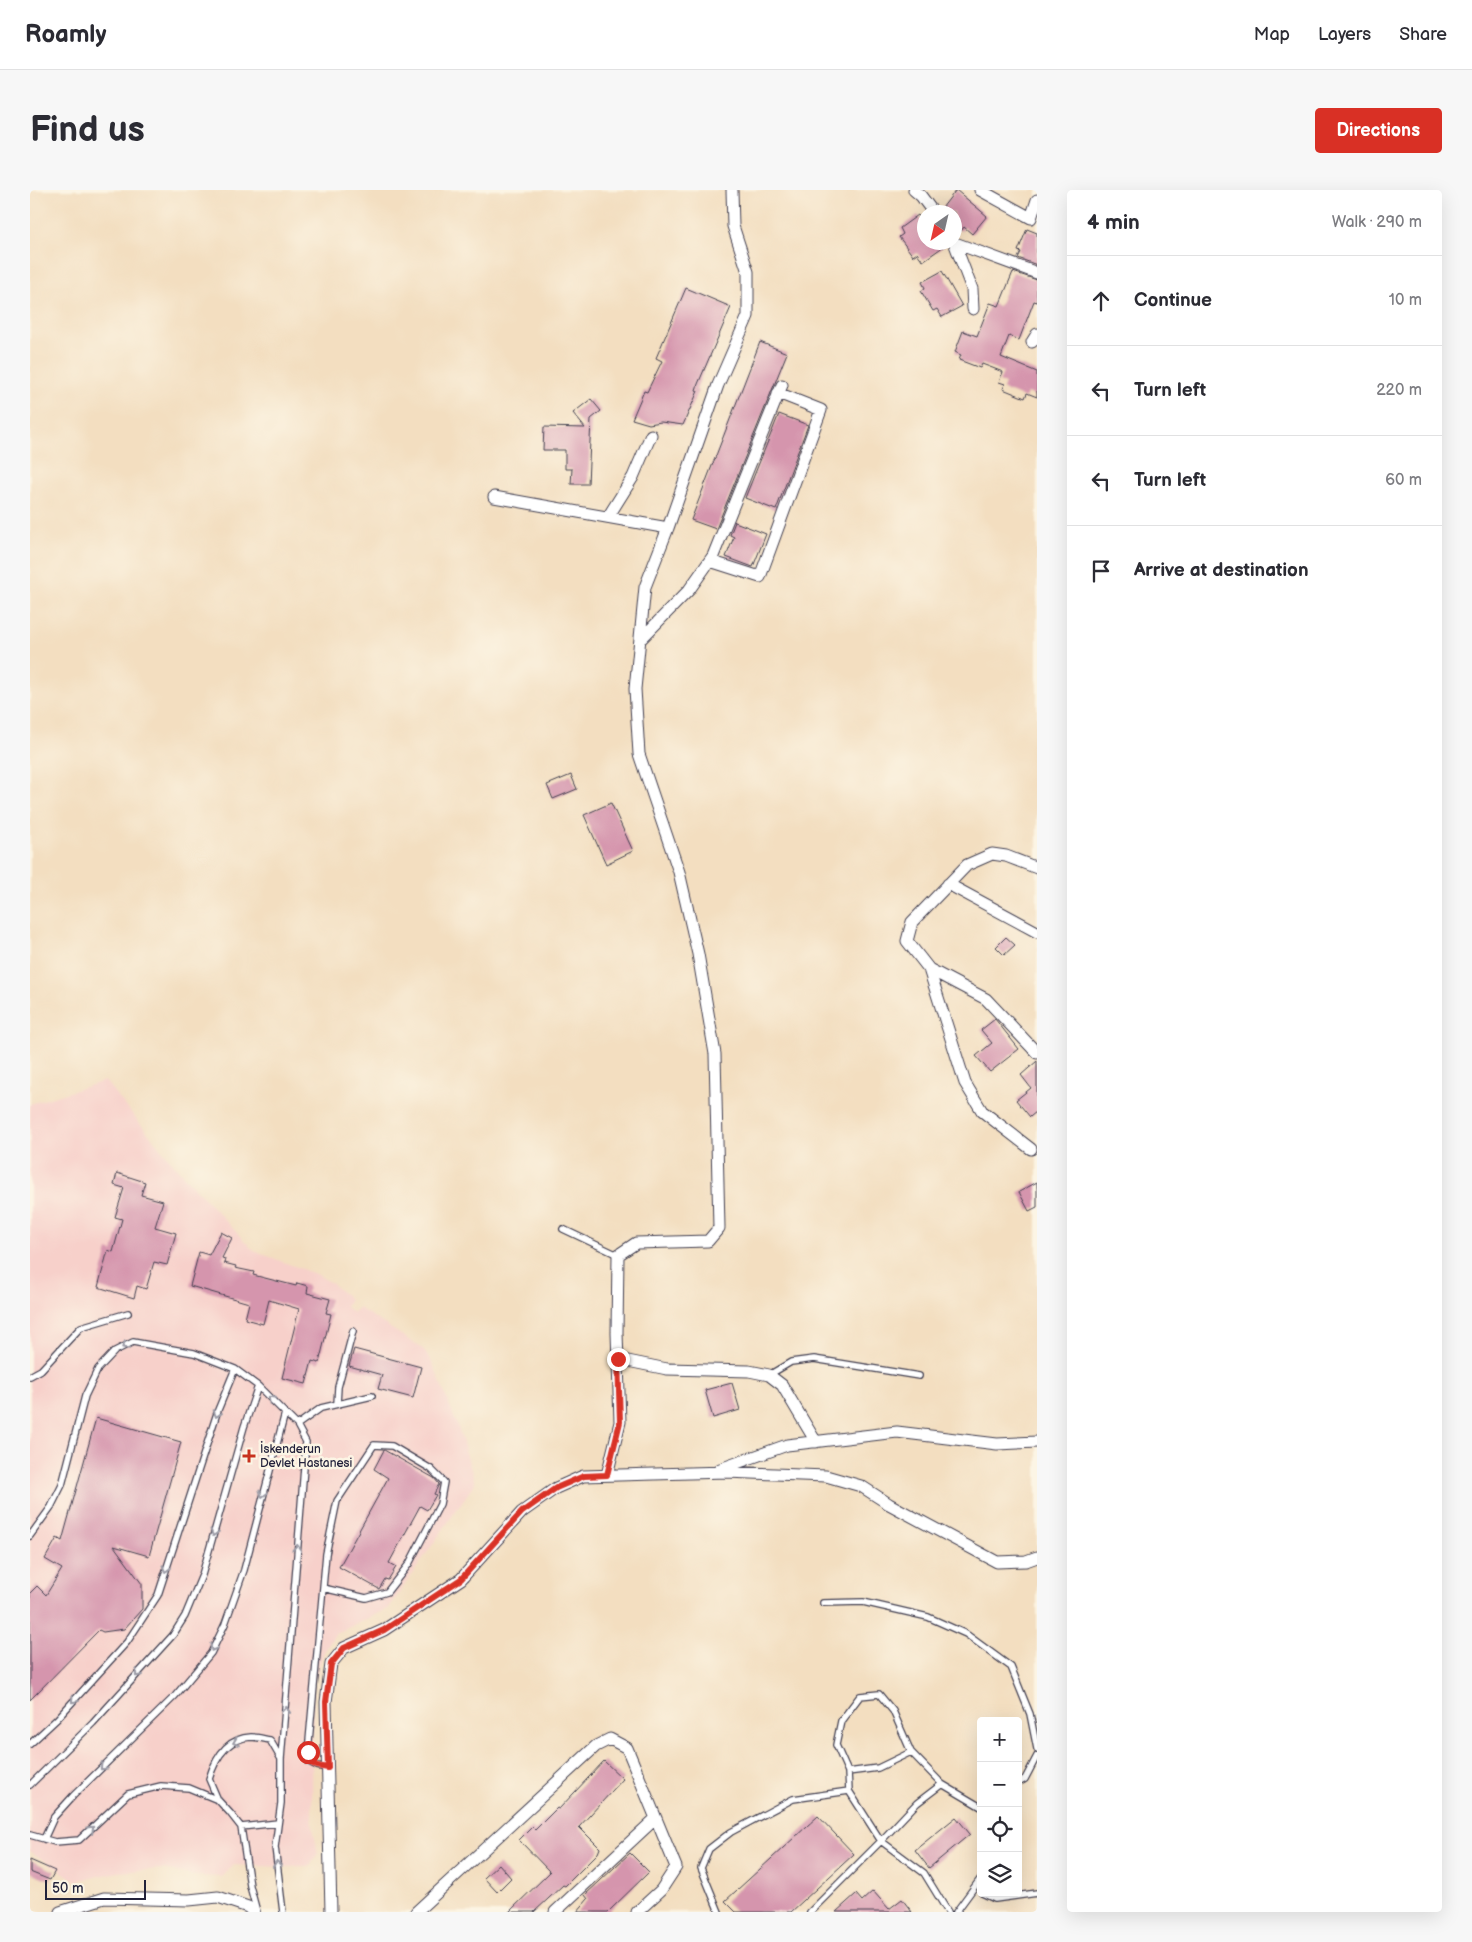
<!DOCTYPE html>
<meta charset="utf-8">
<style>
:root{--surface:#fff;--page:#f7f7f7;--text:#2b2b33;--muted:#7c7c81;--line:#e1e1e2;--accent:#d93025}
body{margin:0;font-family:"Balsamiq Sans",sans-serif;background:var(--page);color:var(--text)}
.controls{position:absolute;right:15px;bottom:15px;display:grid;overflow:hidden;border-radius:5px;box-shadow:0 5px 20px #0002}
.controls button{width:45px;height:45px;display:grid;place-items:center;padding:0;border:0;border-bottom:1px solid var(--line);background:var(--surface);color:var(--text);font:25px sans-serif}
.compass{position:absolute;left:887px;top:15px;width:45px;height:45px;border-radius:50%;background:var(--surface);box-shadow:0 5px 20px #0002;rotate:214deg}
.scale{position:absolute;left:15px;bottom:12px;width:101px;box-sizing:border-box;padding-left:5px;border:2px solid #22223b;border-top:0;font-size:14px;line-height:18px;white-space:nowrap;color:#22223b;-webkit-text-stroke:4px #fcf5e5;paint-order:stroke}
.stop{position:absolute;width:15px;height:15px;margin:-11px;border:4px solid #d93025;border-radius:50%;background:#fff}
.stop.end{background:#d93025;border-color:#fff;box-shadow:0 1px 5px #0008}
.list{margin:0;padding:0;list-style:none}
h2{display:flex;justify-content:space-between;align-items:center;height:65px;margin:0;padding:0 20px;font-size:21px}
h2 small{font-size:16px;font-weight:400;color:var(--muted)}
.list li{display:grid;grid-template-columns:32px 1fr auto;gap:15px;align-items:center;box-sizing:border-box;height:90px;padding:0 20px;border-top:1px solid var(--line)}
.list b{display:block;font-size:19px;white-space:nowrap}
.list em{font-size:16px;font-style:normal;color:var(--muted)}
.icon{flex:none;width:28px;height:28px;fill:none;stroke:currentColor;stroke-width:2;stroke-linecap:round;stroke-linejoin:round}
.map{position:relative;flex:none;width:1007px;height:1722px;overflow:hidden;border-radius:5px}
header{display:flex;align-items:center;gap:30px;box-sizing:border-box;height:70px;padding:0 25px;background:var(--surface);border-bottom:1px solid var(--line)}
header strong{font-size:24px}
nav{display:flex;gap:28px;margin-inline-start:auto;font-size:18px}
.intro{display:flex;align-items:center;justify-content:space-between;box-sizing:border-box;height:120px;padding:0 30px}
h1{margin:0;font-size:35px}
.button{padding:12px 22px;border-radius:5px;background:var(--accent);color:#fff;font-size:18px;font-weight:700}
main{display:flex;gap:30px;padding:0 30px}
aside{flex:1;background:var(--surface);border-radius:5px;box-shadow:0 5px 20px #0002}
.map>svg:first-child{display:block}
</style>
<header>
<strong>Roamly</strong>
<nav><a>Map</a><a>Layers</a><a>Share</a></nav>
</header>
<div class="intro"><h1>Find us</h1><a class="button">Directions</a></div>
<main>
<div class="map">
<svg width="1007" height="1722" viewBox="0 0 1007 1722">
<rect width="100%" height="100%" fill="#fcf5e5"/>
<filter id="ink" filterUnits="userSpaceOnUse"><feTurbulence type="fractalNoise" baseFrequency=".02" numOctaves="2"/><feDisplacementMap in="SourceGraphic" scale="10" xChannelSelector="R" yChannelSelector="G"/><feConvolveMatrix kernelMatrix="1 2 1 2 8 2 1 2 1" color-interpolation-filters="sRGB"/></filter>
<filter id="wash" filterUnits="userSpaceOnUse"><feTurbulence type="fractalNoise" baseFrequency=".0096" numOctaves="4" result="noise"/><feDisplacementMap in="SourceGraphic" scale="20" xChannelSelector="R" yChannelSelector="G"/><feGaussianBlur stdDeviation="1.12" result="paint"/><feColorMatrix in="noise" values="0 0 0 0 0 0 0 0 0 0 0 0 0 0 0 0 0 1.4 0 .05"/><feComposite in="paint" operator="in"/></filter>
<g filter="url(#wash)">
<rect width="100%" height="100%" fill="#f3dec0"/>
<path fill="#f7d0ca" d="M75,891L151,983L224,1061L288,1085L301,1093L320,1109L316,1117L323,1123L329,1118L393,1159L403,1174L429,1240L445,1293L359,1418L305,1444L294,1462L283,1493L282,1632L288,1665L279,1676L256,1677L204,1675L192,1687L165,1686L133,1679L89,1682L46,1691L0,1661V914Z"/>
<g id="blocks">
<path fill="#d595ad" d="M926,0L957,26L942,44L934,37L931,41L924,36V22H917L912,18Z
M888,25L894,33V52H917V54L893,71L887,63L883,66L869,47L873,44L870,38Z
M997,39L1007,43V75L988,68L991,62L988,61Z
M912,81L932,116L912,127L907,119L903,121L891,101L895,98L892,92Z
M983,82L1007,90V112L1004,111L989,150L979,146L971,167L1007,182V207L997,203L995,208L973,199L975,194L969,192L973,182L952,174L950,178L929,170L931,165L925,162L933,141L947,146L960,113L969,116Z
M656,98L701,117L668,194L666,200L668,201L653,235L631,232L619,234L602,229L614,201L617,202L632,171L626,168Z
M730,152L757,163L686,339L661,330Z
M561,209L571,221L561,229L558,294H541L542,279H535V260H513L514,237L555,238L543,223Z
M749,224L778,235L746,320L715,308Z
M705,332L736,344L723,377L696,367L704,347L700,345Z
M541,585L547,599L523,609L517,595Z
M581,613L603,661L576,674L554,625Z
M976,747L985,755L974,765L966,757Z
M965,829L989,859L960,882L946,866L962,853L951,840Z
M1007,871V921L1000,927L986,910L1001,898L991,885Z
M87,983L115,992L111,1005L133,1011L125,1037L146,1043L137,1075L124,1072L116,1099L107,1096L104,1108L68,1097L78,1060L83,1062L92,1029L85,1027L94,998L84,995Z
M1007,992V1017L999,1021L989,1002Z
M191,1042L202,1048L192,1068L195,1069L194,1073L206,1076L205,1078L224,1082L223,1085L266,1096L267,1093L278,1096L277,1103L300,1109L296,1123L301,1124L289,1173L282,1171L276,1194L252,1188L269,1119L239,1110L233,1134L215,1129L219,1113L160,1096L169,1062L179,1065Z
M324,1159L391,1177L383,1208L348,1199L352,1185L319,1176Z
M702,1193L710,1220L683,1228L675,1200Z
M66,1228L151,1252L119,1366L84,1356L112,1394V1419L94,1439L73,1442L69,1440L0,1510V1403L7,1396L16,1405L32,1379L15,1369L27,1348L32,1351Z
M354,1260L404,1288L409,1294L404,1304L406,1305L397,1320L390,1316L359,1373L366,1377L358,1390L355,1389L349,1399L309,1377L358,1288L344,1279Z
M574,1571L593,1589L549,1637L570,1658L568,1663L535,1696L533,1695L504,1722H479L520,1682L489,1650L502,1637L505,1640L527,1618L529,1619Z
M788,1626L824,1664L761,1722H706L695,1711Z
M926,1627L940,1644L899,1678L885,1660Z
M600,1663L619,1682L578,1722H547L558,1709L555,1705Z
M0,1670L25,1681L20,1690L0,1682Z
M469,1674L481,1688L467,1702L454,1688Z
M843,1701L859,1719L872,1709L882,1722H806L826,1704L832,1711Z"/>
</g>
</g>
<g filter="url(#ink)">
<use href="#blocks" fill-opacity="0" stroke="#413e4f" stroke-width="1"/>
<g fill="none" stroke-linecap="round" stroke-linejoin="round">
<defs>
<path id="service" d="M533,1039L588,1065
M739,1185L761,1172L784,1169L889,1186
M0,1186L11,1180L51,1137L98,1123
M307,1214L308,1197L323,1141
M267,1235L291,1218L342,1206
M0,1346L21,1317L32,1295L55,1206L68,1179L85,1161L103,1152L164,1163L205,1179L228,1196L267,1235L276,1252L251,1569
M293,1398L336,1408L357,1402L379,1374L410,1314L414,1292L401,1279L362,1256L344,1255L307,1311L296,1364L278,1562L279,1572L287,1576L297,1578
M793,1413L833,1412L898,1427L936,1444L981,1477L1000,1524L1007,1559
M0,1554L27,1529L97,1452L128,1405L188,1220L205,1179
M818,1582L848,1578L881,1562
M988,1593L995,1589L1007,1566
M0,1595L63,1533L143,1445L155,1426L172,1385L214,1237L228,1196
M211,1637L248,1633
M0,1645L25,1652L49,1650L98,1604L131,1596L159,1598L188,1610
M14,1649L24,1627L43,1606L145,1506L181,1463L195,1434L214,1380L255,1223
M952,1703L965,1709L1007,1703
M227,1722L220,1696L211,1637L200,1623L188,1610L179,1589C185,1569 197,1548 221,1547C227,1547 234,1549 240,1550L251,1569V1613L245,1657L253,1722
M689,1722L671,1678L679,1659L701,1642L763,1609L819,1601
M780,1722L851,1651L887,1613L912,1594
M918,1722L894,1683L851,1651L819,1601L818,1582L806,1555L811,1531L830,1506L849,1504L863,1521L881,1562L912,1594L951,1617
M926,1722L951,1688"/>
<path id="minor" d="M884,0L891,6L903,22
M950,0L1001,28L1007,10
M924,52L942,99L943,119
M925,53L1007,83
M1002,152L1007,144
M464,307L638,338
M578,327L603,287L621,245
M680,371L730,387L791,220L748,203
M612,448L659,400L683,366L752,195
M918,694L1007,742
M899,779L956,809L1007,863
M1001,959L952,921L935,893L899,779L877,751L882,732L937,675L962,664L976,666L1007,678
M588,1169L637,1179L719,1181L739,1185L752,1195L786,1252
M690,1279L757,1255L867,1242L967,1254L1007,1252
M577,1285L590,1232L587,1143L588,1065L606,1053L678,1051L689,1038L685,864L668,764L649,682L609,564L605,499L615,397L638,338L688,195L718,126V82L703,36L702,0
M30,1722L74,1708L159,1710L188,1707L218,1717L223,1722
M301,1722L296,1512L301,1474L314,1458L354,1440L431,1389L492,1322L526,1298L553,1286L696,1282L796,1286L831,1296L859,1314L967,1372L996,1371L1007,1367
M386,1722L566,1556L580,1549L597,1558L646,1677L631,1700L607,1722
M525,1722L625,1629"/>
</defs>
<use href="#service" stroke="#413e4f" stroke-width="8"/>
<use href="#minor" stroke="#413e4f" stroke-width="13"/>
<use href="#service" stroke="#fff" stroke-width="5.5"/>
<use href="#minor" stroke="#fff" stroke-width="11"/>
</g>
<defs><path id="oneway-chevron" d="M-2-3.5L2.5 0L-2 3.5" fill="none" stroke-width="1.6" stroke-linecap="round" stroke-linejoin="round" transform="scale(1.25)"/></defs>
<g stroke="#9c9ca7">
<use href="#oneway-chevron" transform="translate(95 1156) rotate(152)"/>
<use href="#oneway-chevron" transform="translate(241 1209) rotate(-134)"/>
<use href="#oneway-chevron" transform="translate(187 1224) rotate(109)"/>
<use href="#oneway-chevron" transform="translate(233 1304) rotate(105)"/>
<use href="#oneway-chevron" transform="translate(184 1343) rotate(106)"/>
<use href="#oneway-chevron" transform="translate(267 1358) rotate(-86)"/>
<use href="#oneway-chevron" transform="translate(136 1379) rotate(107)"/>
<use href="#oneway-chevron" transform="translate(183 1458) rotate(119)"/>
<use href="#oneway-chevron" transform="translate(108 1484) rotate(132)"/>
<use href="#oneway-chevron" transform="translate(44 1510) rotate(132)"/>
<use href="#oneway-chevron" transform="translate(256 1520) rotate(-85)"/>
<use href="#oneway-chevron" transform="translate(206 1552) rotate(159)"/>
<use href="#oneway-chevron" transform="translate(73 1577) rotate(136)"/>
<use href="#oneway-chevron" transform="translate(61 1639) rotate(-43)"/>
<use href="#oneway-chevron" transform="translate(247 1674) rotate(-96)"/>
</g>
</g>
<g fill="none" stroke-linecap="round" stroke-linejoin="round" filter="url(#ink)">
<path stroke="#d93025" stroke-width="6" d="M278,1562L279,1572L287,1576L298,1578L296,1512L301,1474L314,1458L354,1440L431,1389L492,1322L526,1298L554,1286L577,1285L590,1232L588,1169"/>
</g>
<path fill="#c8321e" stroke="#fcf5e5" stroke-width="2" d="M216.5 1258.5h5v5h5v5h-5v5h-5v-5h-5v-5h5z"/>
<g text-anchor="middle" stroke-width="5" stroke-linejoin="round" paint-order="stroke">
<g font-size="12" fill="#22223b" stroke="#fcf5e5" text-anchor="start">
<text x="230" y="1263">İskenderun<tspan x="230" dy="14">Devlet Hastanesi</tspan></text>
</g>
</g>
</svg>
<div class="controls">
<button>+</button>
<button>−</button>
<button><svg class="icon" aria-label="locate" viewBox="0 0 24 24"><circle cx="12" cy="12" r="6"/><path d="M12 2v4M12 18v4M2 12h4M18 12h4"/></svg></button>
<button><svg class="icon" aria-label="layers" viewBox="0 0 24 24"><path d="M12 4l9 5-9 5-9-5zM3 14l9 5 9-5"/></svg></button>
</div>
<svg class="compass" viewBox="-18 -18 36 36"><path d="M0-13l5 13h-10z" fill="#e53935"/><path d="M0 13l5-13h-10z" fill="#7c7c81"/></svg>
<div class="scale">50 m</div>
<div class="stop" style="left:278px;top:1562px"></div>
<div class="stop end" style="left:588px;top:1169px"></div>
</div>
<aside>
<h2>4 min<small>Walk · 290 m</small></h2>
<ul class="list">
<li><svg class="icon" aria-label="ahead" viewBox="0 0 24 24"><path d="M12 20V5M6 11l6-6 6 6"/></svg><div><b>Continue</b></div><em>10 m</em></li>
<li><svg class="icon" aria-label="left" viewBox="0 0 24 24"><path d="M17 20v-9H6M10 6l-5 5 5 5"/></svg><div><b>Turn left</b></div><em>220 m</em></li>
<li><svg class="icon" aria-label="left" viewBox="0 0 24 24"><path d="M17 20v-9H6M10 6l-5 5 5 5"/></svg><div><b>Turn left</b></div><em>60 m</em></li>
<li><svg class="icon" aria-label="arrive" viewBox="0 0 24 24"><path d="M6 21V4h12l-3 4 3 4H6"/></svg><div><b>Arrive at destination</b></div></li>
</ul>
</aside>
</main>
